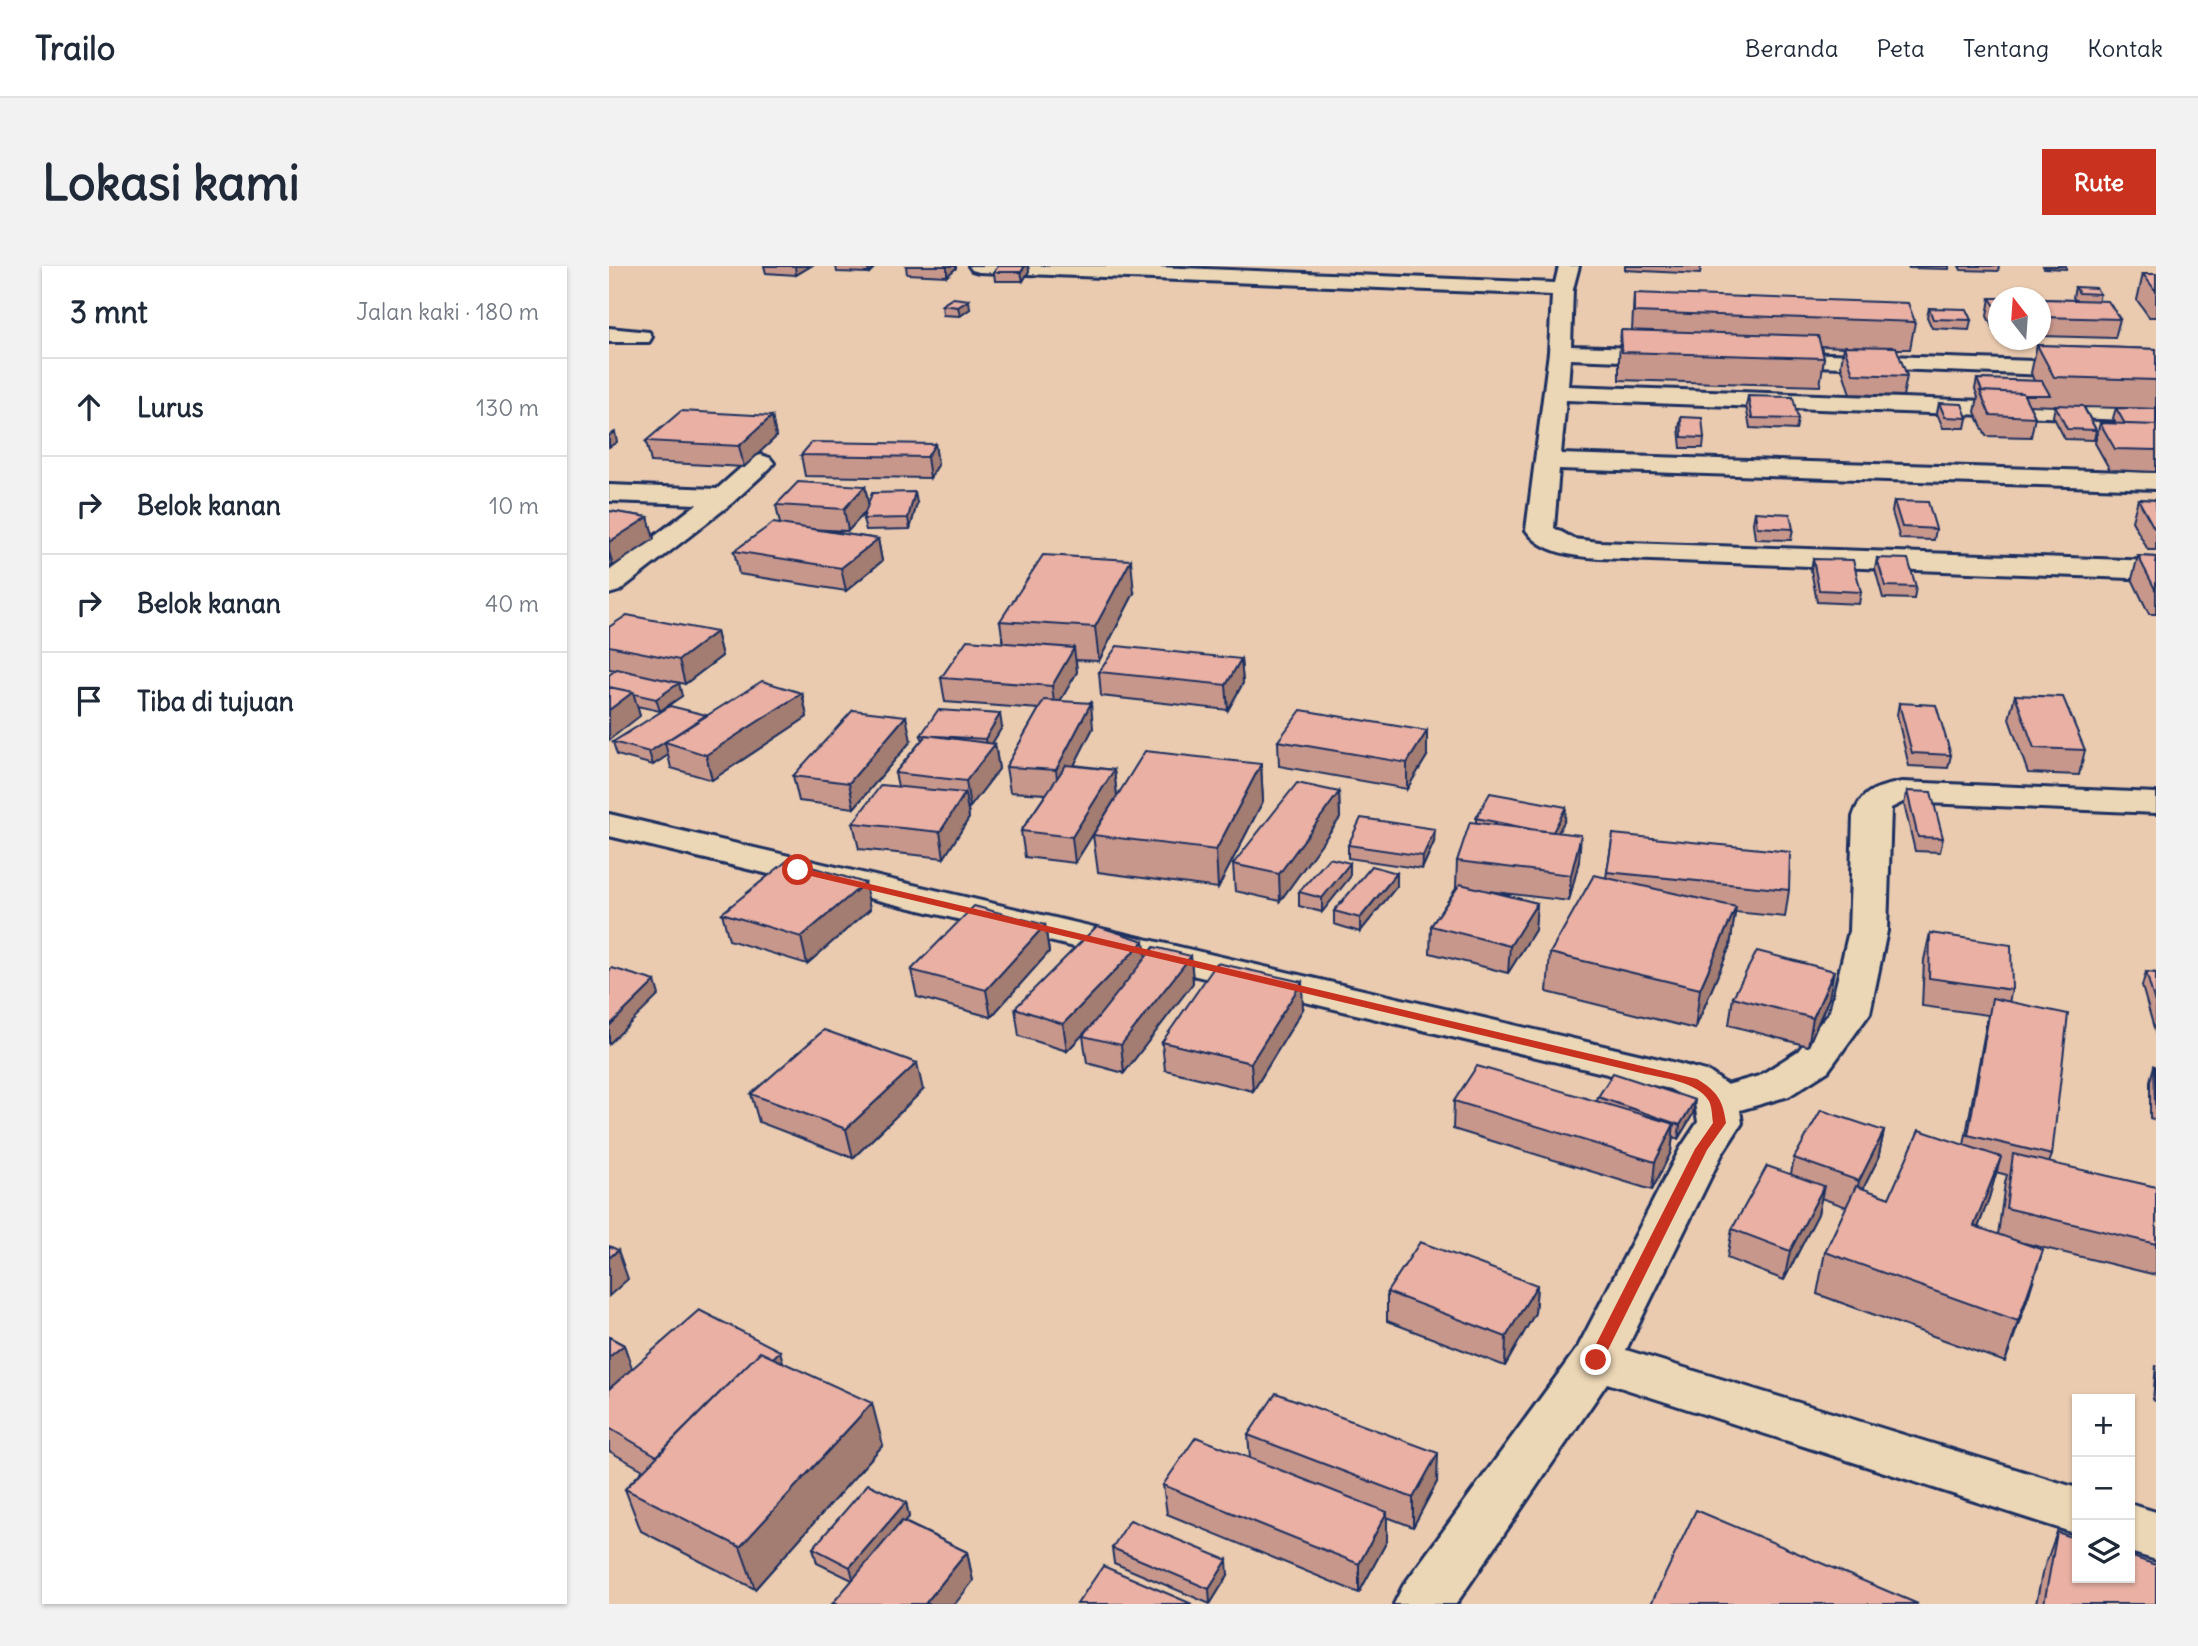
<!DOCTYPE html>
<html lang="id">
<meta charset="utf-8">
<style>
:root{--surface:#fff;--page:#f2f2f3;--text:#1f2937;--muted:#747a83;--line:#e0e1e3;--accent:#c8321e}
body{margin:0;font-family:Delius,sans-serif;background:var(--page);color:var(--text)}
.controls{position:absolute;right:21px;bottom:21px;display:grid;overflow:hidden;border-radius:0px;box-shadow:0 2px 5px #0004}
.controls button{width:63px;height:63px;display:grid;place-items:center;padding:0;border:0;border-bottom:2px solid var(--line);background:var(--surface);color:var(--text);font:35px sans-serif}
.compass{position:absolute;left:1379px;top:21px;width:63px;height:63px;border-radius:50%;background:var(--surface);box-shadow:0 2px 5px #0004;rotate:343deg}
.stop{position:absolute;width:21px;height:21px;margin:-16px;border:5px solid #c8321e;border-radius:50%;background:#fff}
.stop.end{background:#c8321e;border-color:#fff;box-shadow:0 2px 7px #0008}
.list{margin:0;padding:0;list-style:none}
h2{display:flex;justify-content:space-between;align-items:center;height:91px;margin:0;padding:0 28px;font-size:30px}
h2 small{font-size:23px;font-weight:400;color:var(--muted)}
.list li{display:grid;grid-template-columns:46px 1fr auto;gap:21px;align-items:center;box-sizing:border-box;height:98px;padding:0 28px;border-top:2px solid var(--line)}
.list b{display:block;font-size:26px;white-space:nowrap}
.list em{font-size:23px;font-style:normal;color:var(--muted)}
.icon{flex:none;width:38px;height:38px;fill:none;stroke:currentColor;stroke-width:2;stroke-linecap:round;stroke-linejoin:round}
.map{position:relative;flex:none;width:1547px;height:1338px;overflow:hidden;border-radius:0px}
header{display:flex;align-items:center;gap:42px;box-sizing:border-box;height:98px;padding:0 35px;background:var(--surface);border-bottom:2px solid var(--line)}
header strong{font-size:33px}
nav{display:flex;gap:38px;margin-inline-start:auto;font-size:24px}
.intro{display:flex;align-items:center;justify-content:space-between;box-sizing:border-box;height:168px;padding:0 42px}
h1{margin:0;font-size:49px}
.button{padding:18px 32px;border-radius:0px;background:var(--accent);color:#fff;font-size:24px;font-weight:700}
main{display:flex;gap:42px;padding:0 42px}
aside{flex:1;background:var(--surface);border-radius:0px;box-shadow:0 2px 5px #0004}
.map>svg:first-child{display:block}
</style>
<header>
<strong>Trailo</strong>
<nav><a>Beranda</a><a>Peta</a><a>Tentang</a><a>Kontak</a></nav>
</header>
<div class="intro"><h1>Lokasi kami</h1><a class="button">Rute</a></div>
<main>
<aside>
<h2>3 mnt<small>Jalan kaki · 180 m</small></h2>
<ul class="list">
<li><svg class="icon" aria-label="ahead" viewBox="0 0 24 24"><path d="M12 20V5M6 11l6-6 6 6"/></svg><div><b>Lurus</b></div><em>130 m</em></li>
<li><svg class="icon" aria-label="right" viewBox="0 0 24 24"><path d="M7 20v-9h11M14 6l5 5-5 5"/></svg><div><b>Belok kanan</b></div><em>10 m</em></li>
<li><svg class="icon" aria-label="right" viewBox="0 0 24 24"><path d="M7 20v-9h11M14 6l5 5-5 5"/></svg><div><b>Belok kanan</b></div><em>40 m</em></li>
<li><svg class="icon" aria-label="arrive" viewBox="0 0 24 24"><path d="M6 21V4h12l-3 4 3 4H6"/></svg><div><b>Tiba di tujuan</b></div></li>
</ul>
</aside>
<div class="map">
<svg width="1547" height="1338" viewBox="0 0 1547 1338">
<rect width="100%" height="100%" fill="#eacbb0"/>
<filter id="ink" filterUnits="userSpaceOnUse"><feTurbulence type="fractalNoise" baseFrequency=".0143" numOctaves="2"/><feDisplacementMap in="SourceGraphic" scale="14" xChannelSelector="R" yChannelSelector="G"/><feConvolveMatrix kernelMatrix="1 2 1 2 8 2 1 2 1" color-interpolation-filters="sRGB"/></filter>
<g filter="url(#ink)">
<g fill="none" stroke-linecap="round" stroke-linejoin="round">
<defs>
<path id="minor" d="M360,0H523L946,17L950,0H970L964,23L962,80L1064,83L1072,85L1075,90L1072,95L1064,97L961,93L959,120L1547,141V155L957,134L952,188L1547,207V223L950,203L945,262L965,273L990,276L1547,295V313L990,292C964,290 933,287 917,264L940,86L943,29L370,6L363,4Z
M0,62L40,66L43,71L40,76H0Z
M1163,86L1547,99V113L1155,98L1152,93L1155,88Z
M152,189L161,192L165,197L161,202L123,237L10,325L0,328V305L88,238L0,235V219L108,223L143,192Z
M1293,516L1547,527V547L1294,536L1282,542L1278,665L1261,747L1219,805L1180,830L1131,844L1133,857L1113,888L1017,1084L1468,1222V1268L998,1117L847,1338H785L794,1320L969,1081L1071,883L1089,856L1086,837L1061,823L0,570V548L1063,796L1100,806L1118,819L1150,810L1189,785L1221,745L1240,665L1244,551C1253,523 1267,522 1293,516Z
M1521,1238L1547,1246V1294L1521,1286Z"/>
</defs>
<use href="#minor" stroke="#1b2f5e" stroke-width="6"/>
<use href="#minor" fill="#ebd6b5" fill-rule="evenodd"/>
</g>
<path fill="#c8978c" stroke="#1b2f5e" stroke-width="2" fill-rule="evenodd" d="M155,0H202L187,9L157,7Z
M227,0H267L260,7L228,6Z
M297,0H347V2L338,10L298,8Z
M389,0H419L420,5L414,15H386L385,6Z
M1016,0H1092L1091,8L1016,4Z
M1299,0H1340V3L1300,2Z
M1350,0H1390L1389,5L1352,4Z
M1434,0H1457V3L1435,2Z
M1534,8H1547V51H1540L1528,34Z
M1466,21L1491,28L1489,35L1511,53L1506,72L1432,70V33L1466,34L1464,31Z
M1025,27L1306,56L1301,83H1287L1298,110L1294,130L1241,128L1232,99L1235,81L1212,80L1215,92L1211,120L1010,114V92L1012,64L1023,65Z
M344,32L361,43L351,50L334,49L333,39Z
M1381,32H1390V69H1387L1378,50Z
M1320,42L1362,54L1360,64L1323,62L1318,51Z
M1428,79L1547,83V143L1475,141L1487,164L1485,174L1456,173L1444,150L1446,140L1420,139L1426,151L1422,171L1377,170L1366,146L1369,131L1366,123L1368,113L1425,115L1422,107Z
M1139,130L1189,153L1187,164L1141,162L1137,140Z
M1330,137L1358,152L1356,162H1334L1328,147Z
M1507,142L1547,143V206L1501,204L1486,177L1491,157H1507L1504,152Z
M163,150L167,171L135,201L42,196L37,175Z
M1072,151L1095,172L1094,182H1072L1070,162Z
M326,178L329,199L321,212L196,210L192,189Z
M256,220L259,239L308,237L301,263L257,264L254,253L257,245L239,265L200,263L269,273L273,295L237,325L130,308L125,285L171,258L167,239Z
M1529,233L1547,234V284H1539L1523,255Z
M1285,235L1327,263L1325,274L1291,273L1283,246Z
M0,245L39,251L45,273L4,300L0,299Z
M1146,246L1184,263L1182,274L1146,273L1144,257Z
M1529,290L1547,291V348H1540L1523,313Z
M1268,292L1307,321L1305,333L1274,332L1266,303Z
M1204,293L1252,326L1250,338L1208,336L1202,304Z
M525,327L490,395L467,394L468,406L451,435L484,462L465,499L505,504L508,530L466,597L416,591L412,565L437,528L401,526L397,501L430,443L336,436L332,412L394,377L391,355Z
M0,361L107,366L113,390L76,418L55,414L73,430L51,445L28,440L31,450L7,404L0,403Z
M632,393L634,417L619,444L492,430L490,406Z
M193,427L198,451L103,514L62,502L59,489L44,499L8,489L4,476L97,450Z
M1406,429L1476,484L1470,509L1419,507L1400,453Z
M1290,437L1342,489L1339,502L1300,500L1288,449Z
M393,461L383,477L386,478L390,503L361,541H359L360,552L335,592L250,583L244,557L289,520L286,507L313,474L312,469Z
M302,475L245,542L190,535L184,510Z
M669,475L818,490L798,523L670,500Z
M652,498L654,535L609,622L489,606L484,569Z
M1298,525L1334,572L1331,586L1306,585L1295,538Z
M730,526L731,552L671,635L626,625L624,598Z
M867,552L956,554L949,566L970,595L960,635L879,625L928,637L926,664L899,707L821,687L822,660L848,621H847L848,595L867,556Z
M1004,568L1180,624L1176,651L1126,646L1121,680L1086,763L938,726L941,687L997,612Z
M825,576L813,603L739,592V579Z
M741,597V611L713,646L690,640V626Z
M788,607V620L751,666L725,658V645Z
M256,617L261,643L198,698L120,674L113,647Z
M436,659L440,686L382,751L308,731L302,704Z
M1321,667L1403,724L1400,736L1443,889L1440,897L1547,921V1009L1415,977L1421,1025L1396,1096L1208,1028L1216,986L1238,941L1212,932L1209,948L1175,1014L1118,992L1123,963L1182,908L1185,892L1275,865L1269,893L1254,923L1280,932L1355,879L1379,749L1313,740L1315,694ZM1387,906L1398,909L1396,917L1389,969L1369,962L1380,932Z
M582,690L584,717L515,807L478,797L474,770L481,761L458,785L410,770L406,742L537,692Z
M1537,706L1547,707V769L1533,720Z
M1124,731L1220,732L1199,780L1120,759Z
M694,743L644,825L556,804L553,776Z
M1545,800L1547,801V854L1541,852V815Z
M314,824L244,892L150,856L142,828Z
M989,831L1084,848L1069,873L1064,871L1062,886L1043,924L844,863L845,835H988Z
M928,1019L926,1047L896,1100L778,1055V1026Z
M0,1071L15,1079L23,1103L174,1096L274,1179L146,1323L32,1265L16,1223L34,1204L0,1185Z
M1547,1099V1135L1544,1134Z
M639,1169L828,1216L804,1261L778,1251V1275L750,1327L558,1248L554,1219L641,1192Z
M297,1236L300,1251L296,1256L358,1286L364,1315L243,1314L208,1297L204,1282Z
M1448,1266L1547,1338H1427L1433,1308Z
M503,1282L619,1309L601,1338L505,1297Z"/>
<path fill="#a37b72" stroke="#1b2f5e" stroke-width="2" d="M186,0H202L187,9Z
M258,0H267L260,7Z
M338,0H347V2L338,10Z
M416,0H419L420,5L414,15L412,6Z
M360,34L361,43L351,50L349,41Z
M163,150L167,171L135,201L130,180Z
M6,166L8,176L0,181V169Z
M326,178L329,199L321,212L318,191Z
M256,220L260,242L239,265L235,243Z
M306,226L308,237L301,263L299,252Z
M39,251L45,273L4,300L0,285V276Z
M269,273L273,295L237,325L232,302Z
M522,294L525,327L490,395L486,361Z
M107,366L113,390L76,418L70,394Z
M465,382L468,406L446,444L443,420Z
M632,393L634,417L619,444L617,419Z
M70,417L73,430L51,445L47,433Z
M24,426L31,450L0,474V444Z
M193,427L198,451L103,514L97,489Z
M482,437L484,462L450,529L447,504Z
M391,448L393,461L378,486L376,473Z
M297,450L302,475L245,542L240,517Z
M818,465V490L798,523V497Z
M56,476L59,489L44,499L40,486Z
M386,478L390,503L361,541L357,515Z
M652,498L654,535L609,622L607,584Z
M505,504L508,530L466,597L463,571Z
M730,526L731,552L671,635L670,608Z
M356,527L360,552L335,592L331,566Z
M957,541L956,554L942,580L943,567Z
M826,563L825,576L813,603L814,590Z
M972,569L970,595L960,635L962,609Z
M741,597V611L713,646V632Z
M788,607V620L751,666V652Z
M256,617L261,643L198,698L192,671Z
M928,637L926,664L899,707L901,680Z
M1127,641L1121,680L1086,763L1091,723Z
M436,659L440,686L382,751L377,724Z
M535,675L538,702L458,785L454,758Z
M582,690L584,717L515,807L512,779Z
M1225,705L1220,732L1199,780L1204,752Z
M46,715L50,729L0,778V760Z
M693,716L694,743L644,825L642,797Z
M308,797L314,824L244,892L237,863Z
M1086,834L1084,848L1069,873L1071,859Z
M1065,858L1062,886L1043,924L1046,896Z
M1275,865L1269,893L1244,943L1250,915Z
M1392,891L1380,932L1354,1002L1365,960Z
M1215,920L1209,948L1175,1014L1181,985Z
M9,984L19,1013L0,1030V992Z
M1434,984L1421,1025L1396,1096L1409,1055Z
M928,1019L926,1047L896,1100L897,1071Z
M15,1079L25,1108L0,1130V1091Z
M171,1085L179,1114L55,1194Z
M263,1137L274,1179L146,1323L131,1281Z
M829,1187L828,1216L804,1261V1232Z
M297,1236L300,1251L245,1316L241,1301Z
M778,1246V1275L750,1327V1298Z
M358,1286L364,1315L346,1338H316Z
M618,1294L619,1309L601,1338L600,1323Z"/>
<path fill="#e9b0a3" stroke="#1b2f5e" stroke-width="2" d="M389,0H416L412,6H385Z
M1534,8H1547V24H1546Z
M1466,21L1487,22L1491,28L1470,27Z
M1025,27L1299,37L1306,56L1025,46Z
M344,32L360,34L349,41L333,39Z
M1381,32H1390V47Z
M1432,33L1499,35L1511,53L1432,51Z
M1320,42L1357,43L1362,54L1324,53Z
M1012,64L1209,70L1215,92L1013,86Z
M1428,79L1547,83V114L1445,111Z
M1235,80L1287,81L1298,110L1244,108Z
M1368,113L1433,115L1441,129H1415L1414,127L1373,125Z
M1371,125L1414,127L1426,151L1381,149Z
M1139,130L1184,131L1189,153L1143,152Z
M1330,137L1353,138L1358,152L1336,151Z
M1446,139L1474,140L1487,164L1458,163Z
M1507,142L1547,143V159L1516,158Z
M72,145L163,150L130,180L37,175Z
M1072,151L1093,152L1095,172L1073,171Z
M1491,157L1547,159V184L1506,183Z
M203,176L326,178L318,191L192,189Z
M189,216L256,220L235,243L167,239Z
M306,226L299,252L254,253L263,227Z
M1529,233L1547,234V262H1545Z
M1285,235L1319,236L1327,263L1293,261Z
M0,245L39,251L0,276Z
M1146,246L1181,248L1184,263L1148,261Z
M164,257L269,273L232,302L125,285Z
M434,289L522,294L486,361L391,355Z
M1529,290L1547,291V325Z
M1268,292L1299,293L1307,321L1276,320Z
M1204,293L1244,294L1252,326L1210,324Z
M18,349L107,366L70,394L0,380V361Z
M358,374L465,382L443,420L332,412Z
M508,380L632,393L617,419L490,406Z
M8,403L70,417L47,433L25,428L24,426L0,421V409Z
M153,415L193,427L97,489L56,476Z
M0,421L24,426L0,444Z
M1406,429L1454,431L1476,484L1425,482Z
M435,434L482,437L447,504L397,501Z
M1290,437L1327,439L1342,489L1303,487Z
M61,440L97,449L40,486L4,476Z
M244,444L297,450L240,517L184,510Z
M329,444L391,448L376,473L312,469Z
M692,444L818,465L798,497L669,475Z
M317,469L386,478L357,515L286,507Z
M536,485L652,498L607,584L484,569Z
M457,499L505,504L463,571L412,565Z
M688,517L730,526L670,608L624,598Z
M272,519L356,527L331,566L244,557Z
M1298,525L1322,526L1334,572L1309,571Z
M881,527L957,541L944,566L926,564L867,552Z
M752,552L826,563L814,590L739,579Z
M861,556L972,569L962,609L848,595Z
M1004,568L1181,586L1180,624L998,606Z
M720,592L741,597L713,632L690,626Z
M179,594L256,617L192,671L113,647Z
M763,600L788,607L751,652L725,645Z
M985,609L1127,641L1091,723L941,687Z
M851,618L928,637L901,680L822,660Z
M365,640L436,659L377,724L302,704Z
M488,660L535,675L454,758L406,742Z
M1321,667L1402,679L1403,724L1320,712Z
M545,681L582,690L512,779L474,770Z
M1148,685L1225,705L1204,752L1124,731Z
M608,697L693,716L642,797L553,776Z
M3,702L46,715L0,760V705Z
M1537,706L1547,707V740Z
M1383,732L1459,748L1443,889L1359,869Z
M215,764L308,797L237,863L142,828Z
M868,800L1065,858L1046,896L845,835Z
M1545,800L1547,801V838H1546Z
M1004,807L1086,834L1071,859L989,831Z
M1212,844L1275,865L1250,915L1185,892Z
M1310,864L1392,891L1365,960L1434,984L1409,1055L1216,986L1247,920L1280,932Z
M1404,888L1547,921V978L1397,942Z
M1158,900L1215,920L1181,985L1123,963Z
M811,976L928,1019L897,1071L778,1026Z
M0,980L9,984L0,992Z
M90,1044L171,1085L164,1092L151,1086L48,1190L0,1162V1123Z
M0,1071L15,1079L0,1091Z
M151,1086L263,1137L131,1281L16,1223Z
M667,1127L829,1187L804,1232L639,1169Z
M587,1171L778,1246L750,1298L554,1219Z
M259,1218L297,1236L241,1301L204,1282Z
M1087,1244L1309,1338H1042Z
M521,1254L618,1294L600,1323L503,1282Z
M293,1255L358,1286L316,1338H223Z
M1448,1266L1468,1273V1312H1521V1290L1547,1299V1338H1435Z
M494,1300L583,1338H468Z"/>
</g>
<path fill="#c8321e" d="M189,601L1088,813C1108,825 1114,834 1117,857L1098,884L992,1098L987,1099L979,1094L1086,883L1104,857C1103,850 1103,841 1100,835C1088,815 1053,812 1032,807L185,606V602Z"/>
</svg>
<div class="controls">
<button>+</button>
<button>−</button>
<button><svg class="icon" aria-label="layers" viewBox="0 0 24 24"><path d="M12 4l9 5-9 5-9-5zM3 14l9 5 9-5"/></svg></button>
</div>
<svg class="compass" viewBox="-18 -18 36 36"><path d="M0-13l5 13h-10z" fill="#e53935"/><path d="M0 13l5-13h-10z" fill="#747a83"/></svg>
<div class="stop" style="left:189px;top:604px"></div>
<div class="stop end" style="left:987px;top:1094px"></div>
</div>
</main>
